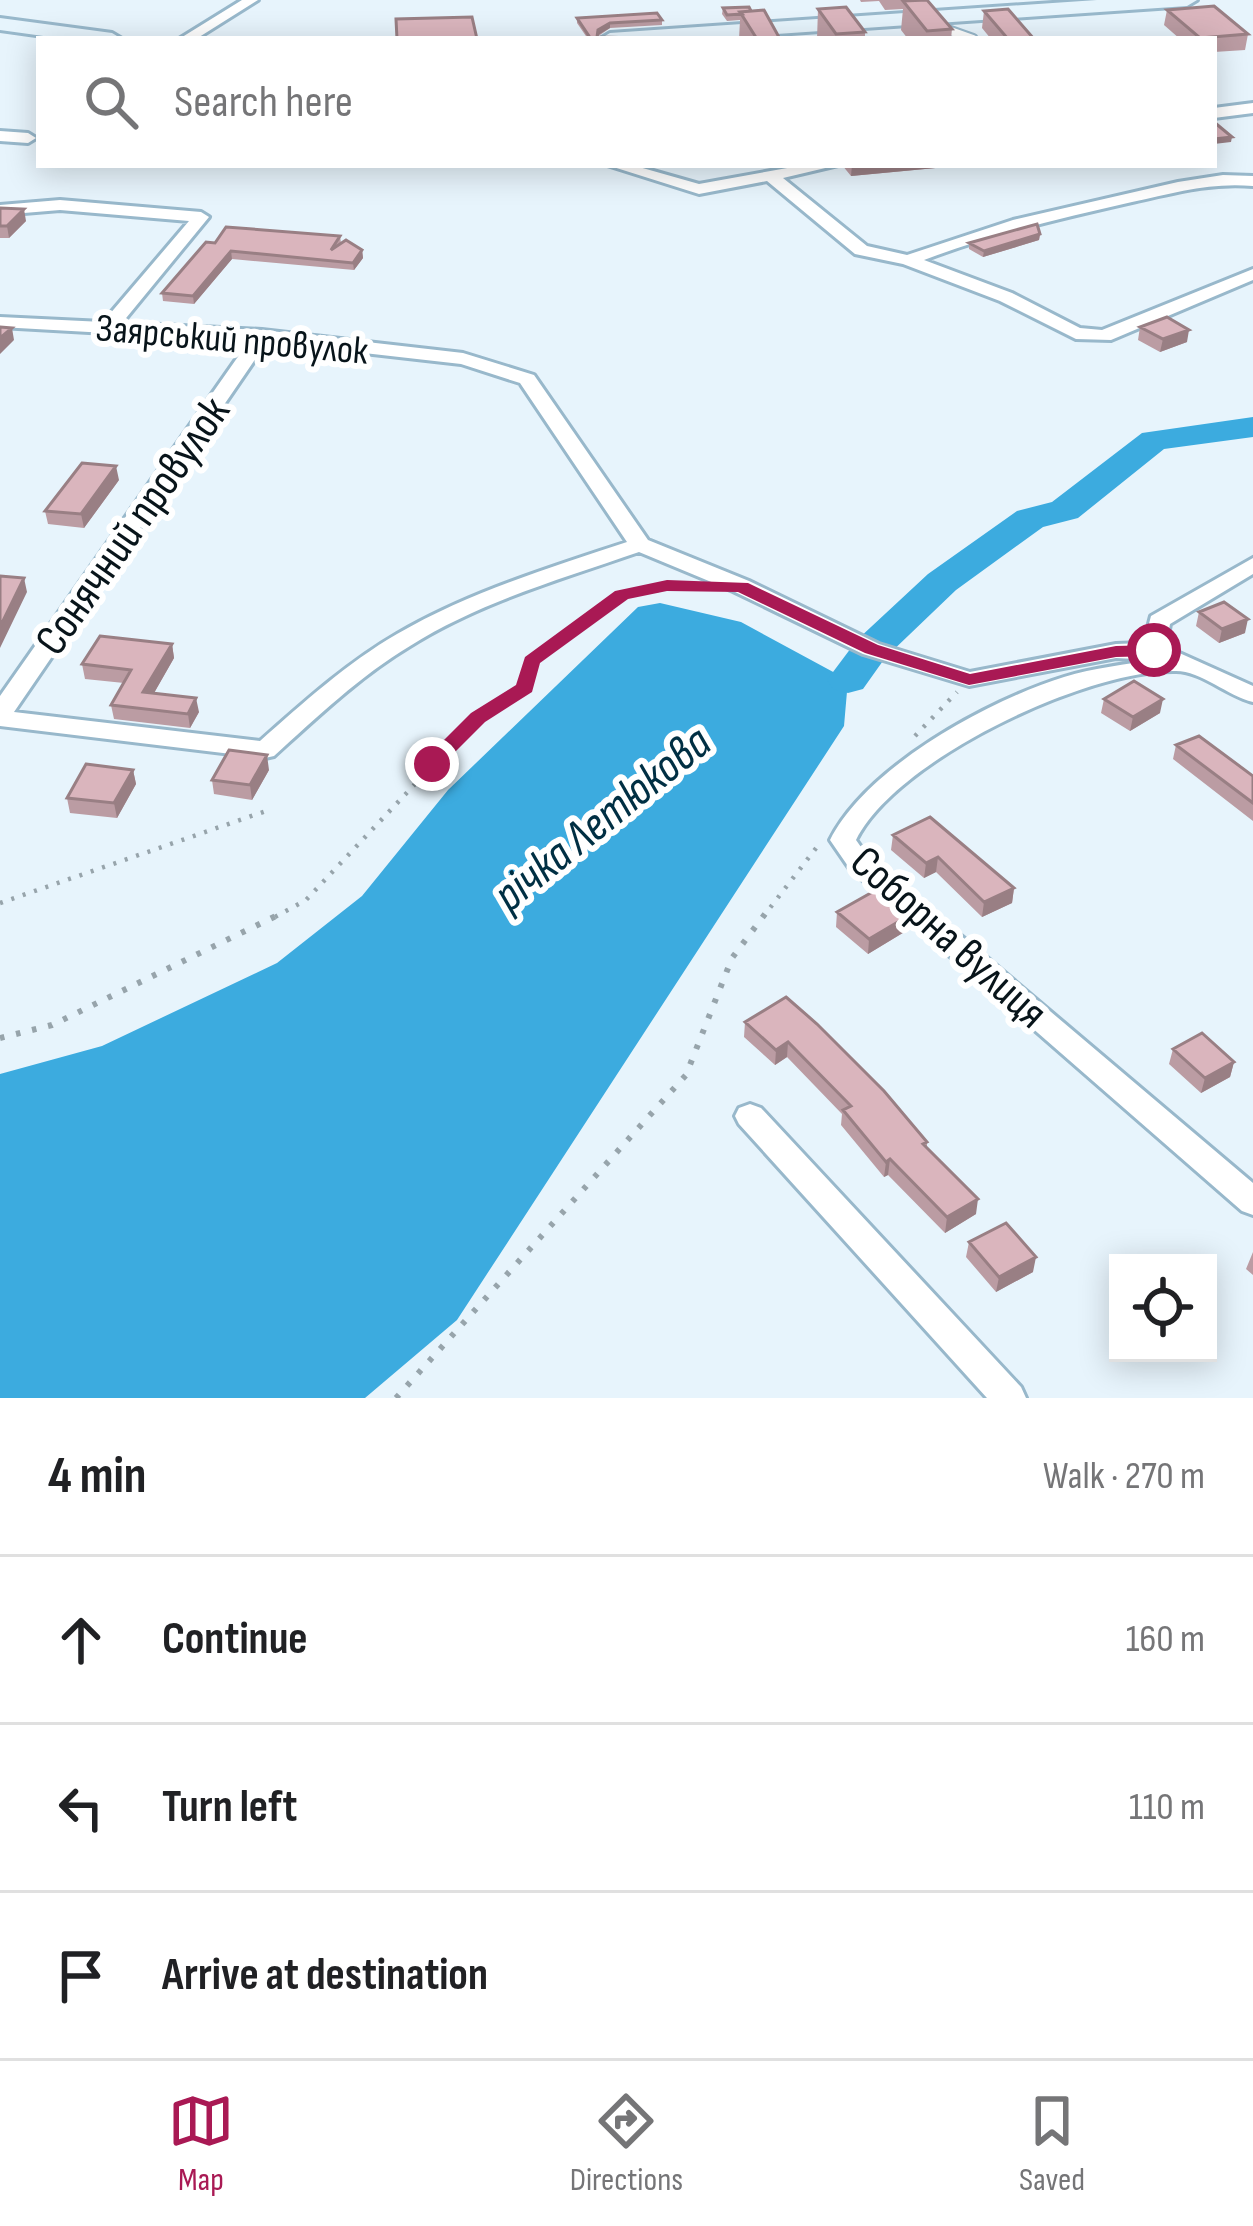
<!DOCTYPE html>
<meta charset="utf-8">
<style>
:root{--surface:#fff;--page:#f2f2f2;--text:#202124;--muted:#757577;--line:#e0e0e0;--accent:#a91954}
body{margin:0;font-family:"Sofia Sans Condensed",sans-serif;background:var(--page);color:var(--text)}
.controls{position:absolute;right:36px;bottom:36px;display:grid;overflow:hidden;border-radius:0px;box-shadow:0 6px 30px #0003}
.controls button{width:108px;height:108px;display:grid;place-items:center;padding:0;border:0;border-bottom:3px solid var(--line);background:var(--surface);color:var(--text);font:60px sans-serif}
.stop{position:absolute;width:36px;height:36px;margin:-27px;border:9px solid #a91954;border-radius:50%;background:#fff}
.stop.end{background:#a91954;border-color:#fff;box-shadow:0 3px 12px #0008}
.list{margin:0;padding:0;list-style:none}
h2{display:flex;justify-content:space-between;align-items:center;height:156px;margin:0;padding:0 48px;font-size:51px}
h2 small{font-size:39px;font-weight:400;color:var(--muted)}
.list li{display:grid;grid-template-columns:78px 1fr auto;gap:36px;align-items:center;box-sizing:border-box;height:168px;padding:0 48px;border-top:3px solid var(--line)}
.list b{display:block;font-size:45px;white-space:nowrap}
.list em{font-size:39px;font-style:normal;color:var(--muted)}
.icon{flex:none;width:66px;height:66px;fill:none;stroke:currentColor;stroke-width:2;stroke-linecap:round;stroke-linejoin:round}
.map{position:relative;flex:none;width:1253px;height:1398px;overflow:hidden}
.search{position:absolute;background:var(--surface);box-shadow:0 6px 30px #0003;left:36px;right:36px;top:36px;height:132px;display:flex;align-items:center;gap:30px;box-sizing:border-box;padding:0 42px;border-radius:0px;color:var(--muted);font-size:45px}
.sheet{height:660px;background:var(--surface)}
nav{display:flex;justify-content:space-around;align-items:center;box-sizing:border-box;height:168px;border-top:3px solid var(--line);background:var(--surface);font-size:33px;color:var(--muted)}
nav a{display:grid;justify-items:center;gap:6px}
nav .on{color:var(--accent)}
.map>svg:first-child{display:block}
</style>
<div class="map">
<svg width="1253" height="1398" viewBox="0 0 1253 1398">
<rect width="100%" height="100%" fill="#e7f4fc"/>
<path fill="#3cabdf" d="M660,603L741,622L848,680L844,726L457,1320L365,1398H0V1074L102,1046L277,963L362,896L448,790L638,607Z"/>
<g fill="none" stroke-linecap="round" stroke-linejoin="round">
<path fill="#3cabdf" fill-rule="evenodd" d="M1253,417V437L1164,449L1078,518L1043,527L956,590L885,658L863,689L848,693L833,689L827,680L857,640L928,574L1017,511L1052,502L1142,433Z"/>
<defs>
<path id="lane" d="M942,28L973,39"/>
<path id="street" d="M242,0H258L196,39H179Z
M1253,103V113L1214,118V108Z
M0,131L28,133L36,138L28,143L0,141Z
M607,165H632L699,184L804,165H838L783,178L867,246L907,255L1013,220L1178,182L1223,175L1253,176V186C1211,182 1173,193 1132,202C1062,218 992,234 924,260L1012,293L1080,328L1102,330L1253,269V280L1111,340L1076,339L1000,301L903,264L855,254L767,181L699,194Z
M60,200L201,212L209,217L122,323L262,330L463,353L534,375L648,540L749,581L879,644L970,672L1116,644L1144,643L1151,616L1253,558V574L1170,624L1166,647L1253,686V702C1228,696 1201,671 1176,671C1088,669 896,759 856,840L868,857L1253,1183V1215L1242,1211L850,869L830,840C867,767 987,701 1064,677C1094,668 1126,664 1156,660L1116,658L969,686L863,654L733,591L639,552C561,579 480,602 410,646C360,676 317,717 274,756L265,758L0,726V696L249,341L0,327V317L103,322L189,221L60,210L0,215V205ZM267,342L461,364L520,383L627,542C549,568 469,592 397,634C347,663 303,703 260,741L14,712Z
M750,1104L761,1108L1021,1387L1026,1398H987L739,1124L735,1116L739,1108Z"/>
<path id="secondary" d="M1097,0H1197L1187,6L702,39H600L610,33Z
M0,18L112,33L122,39H65L0,30Z"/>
</defs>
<use href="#lane" stroke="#98b8cb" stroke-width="12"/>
<use href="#street" stroke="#98b8cb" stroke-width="6"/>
<use href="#secondary" stroke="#98b8cb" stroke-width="6"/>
<path stroke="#97a4ab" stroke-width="4.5" stroke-dasharray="3 9" stroke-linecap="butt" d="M915,736L957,692
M0,903L266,811
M275,917L306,900L478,717L525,688L531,661L622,595L687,586
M763,917L820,843"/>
<path stroke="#97a4ab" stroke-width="6" stroke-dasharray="4.5 12" stroke-linecap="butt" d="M0,1038L52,1025L280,914
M396,1398L686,1075L732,958L765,914"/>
<use href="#lane" stroke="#fff" stroke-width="8"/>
<use href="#street" fill="#fff" fill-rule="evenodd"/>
<use href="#secondary" fill="#e6f4fc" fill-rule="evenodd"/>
</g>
<path fill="#bb9ca3" d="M860,0H908L952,29L951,39H908L901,30L903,9L885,10L879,1L861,2Z
M723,8L751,11L780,39H739L740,20L727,21L722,14Z
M818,9L865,32V39H817Z
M1167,10L1248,34L1245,50L1214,52V39H1180L1164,25Z
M984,11L1034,39H991L982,28Z
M577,18L662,20V25L610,28L597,37L684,39H588L577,23Z
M842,165H967L851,176Z
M0,208L26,221L9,238H0Z
M1040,234L1039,240L983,257L969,249V243Z
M340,236L341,243L362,250L363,258L354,270L232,259L194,304L163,301L162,293L215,243Z
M1140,327L1187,342L1160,352L1138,340Z
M119,480L84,528L48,524L45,511Z
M1199,612L1245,633L1219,643L1196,626Z
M172,644L174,658L154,693L199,712L190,728L114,719L111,705L124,683L85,679L82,664Z
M1104,699L1160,713L1130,731L1101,713Z
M1176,745L1253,776V821L1173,759Z
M133,770L136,784L117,818L70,813L67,798Z
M269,770L252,800L214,794L212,780Z
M893,835L1014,888L1012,903L982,917L936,872L924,878L891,850Z
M837,912L906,931L868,954L836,927Z
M786,997L927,1142V1147L976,1214L945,1233L888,1175L884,1177L841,1125L842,1114L787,1057L775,1065L744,1037L745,1022Z
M1173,1049L1234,1062L1230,1077L1201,1093L1169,1064Z
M969,1242L1033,1272L996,1292L966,1257Z
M1253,1252V1275L1246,1269Z"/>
<path fill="#997f84" d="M610,23V28L598,35V30Z
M1232,137L1231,142L1214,144V139Z
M852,165H967L851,176Z
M24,209L26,221L9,238L7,226Z
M1040,234L1039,240L983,257L984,251Z
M362,250L363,258L354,270L353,263Z
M231,251L232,259L194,304L193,296Z
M12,328L14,340L0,354V338Z
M1189,330L1187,342L1160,352L1163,339Z
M116,466L119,480L84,528L81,514Z
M24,578L27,592L0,648V627Z
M1248,619L1245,633L1219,643L1222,629Z
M172,644L174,658L146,707L143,692Z
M196,698L199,712L190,728L188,714Z
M1163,699L1160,713L1130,731L1133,717Z
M267,755L269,770L252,800L250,785Z
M133,770L136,784L117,818L114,803Z
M938,857L936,872L924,878L926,863Z
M1014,888L1012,903L982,917L984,902Z
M908,916L906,931L868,954L869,939Z
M788,1042L787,1057L775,1065L776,1050Z
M1234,1062L1230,1077L1201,1093L1205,1078Z
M890,1159L888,1175L884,1177L886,1162Z
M978,1199L976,1214L945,1233L947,1217Z
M1036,1257L1033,1272L996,1292L999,1277Z"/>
<path fill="#dab5bd" stroke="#997f84" stroke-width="3" d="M927,0L952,29L927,31L903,1Z
M1214,6L1248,34L1200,38L1167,10Z
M749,7L751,11L740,12L742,14L727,15L723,8Z
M846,7L865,32L836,34L818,9Z
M1008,9L1034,39H1008L984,11Z
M764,10L780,39H757L740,12Z
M657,13L662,20L610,23L598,30L597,37L684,39H591L577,18Z
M472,17L477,39H397L396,19Z
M1214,122L1232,137L1214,139Z
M0,208L24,209L7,226H0Z
M1037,224L1040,234L984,251L969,243Z
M226,227L340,236L331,250L346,240L362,250L353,263L231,251L193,296L162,293L206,242L215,243Z
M1167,317L1189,330L1163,339L1140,327Z
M0,327L12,328L0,338Z
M82,463L116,466L81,514L45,511Z
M0,576L24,578L0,627Z
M1224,602L1248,619L1222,629L1199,612Z
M100,636L172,644L143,692L196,698L188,714L111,705L131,670L82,664Z
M1134,681L1163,699L1133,717L1104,699Z
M1199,736L1253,776V803L1176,745Z
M229,750L267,755L250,785L212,780Z
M86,764L133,770L114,803L67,798Z
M930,817L1014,888L984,902L938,857L926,863L893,835Z
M876,890L908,916L869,939L837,912Z
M786,997L817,1024L884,1091L927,1142L923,1144L978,1199L947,1217L890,1159L886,1162L843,1110L851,1106L788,1042L776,1050L745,1022Z
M1202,1033L1234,1062L1205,1078L1173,1049Z
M1006,1223L1036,1257L999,1277L969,1242Z"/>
<path fill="#a91954" d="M667,580L748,583L878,645L970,674L1116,646L1154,645L1164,650L1154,656L1116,657L969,685L865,653L738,592L667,591L628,599L540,663L532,692L485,722L439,768H425V759L471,713L516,685L525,657L615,591Z"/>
<g text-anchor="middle" stroke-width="12" stroke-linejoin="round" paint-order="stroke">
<g font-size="39" fill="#08141a" stroke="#fff">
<text transform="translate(232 338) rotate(5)" y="14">Заярський провулок</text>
</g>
<g font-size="45" fill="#08141a" stroke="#fff">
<text transform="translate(131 525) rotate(-55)" y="16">Сонячний провулок</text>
<text transform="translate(950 936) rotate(42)" y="16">Соборна вулиця</text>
</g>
<g font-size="48" font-style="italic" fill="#002f43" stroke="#fff">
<text transform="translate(601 817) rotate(-39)" y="17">річка Летюкова</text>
</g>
</g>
</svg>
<div class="controls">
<button><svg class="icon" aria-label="locate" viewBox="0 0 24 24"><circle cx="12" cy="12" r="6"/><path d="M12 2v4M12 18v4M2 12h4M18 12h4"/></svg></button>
</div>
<div class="stop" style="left:1154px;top:650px"></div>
<div class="stop end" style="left:432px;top:764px"></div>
<div class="search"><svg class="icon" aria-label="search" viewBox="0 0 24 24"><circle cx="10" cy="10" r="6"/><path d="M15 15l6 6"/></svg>Search here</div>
</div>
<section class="sheet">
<h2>4 min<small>Walk · 270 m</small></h2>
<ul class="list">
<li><svg class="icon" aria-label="ahead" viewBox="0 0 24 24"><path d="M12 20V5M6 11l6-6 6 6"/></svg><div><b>Continue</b></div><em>160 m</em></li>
<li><svg class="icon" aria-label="left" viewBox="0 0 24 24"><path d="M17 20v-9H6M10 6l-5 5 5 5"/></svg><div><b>Turn left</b></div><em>110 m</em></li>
<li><svg class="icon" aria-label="arrive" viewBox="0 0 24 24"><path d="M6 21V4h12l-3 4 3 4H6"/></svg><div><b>Arrive at destination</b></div></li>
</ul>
</section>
<nav>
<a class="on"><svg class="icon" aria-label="map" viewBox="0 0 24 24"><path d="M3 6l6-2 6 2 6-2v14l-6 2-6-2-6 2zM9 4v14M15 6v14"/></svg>Map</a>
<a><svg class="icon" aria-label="directions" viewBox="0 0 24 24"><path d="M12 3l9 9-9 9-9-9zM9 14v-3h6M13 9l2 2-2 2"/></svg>Directions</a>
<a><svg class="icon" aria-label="saved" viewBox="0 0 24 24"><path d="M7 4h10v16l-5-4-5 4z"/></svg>Saved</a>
</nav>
